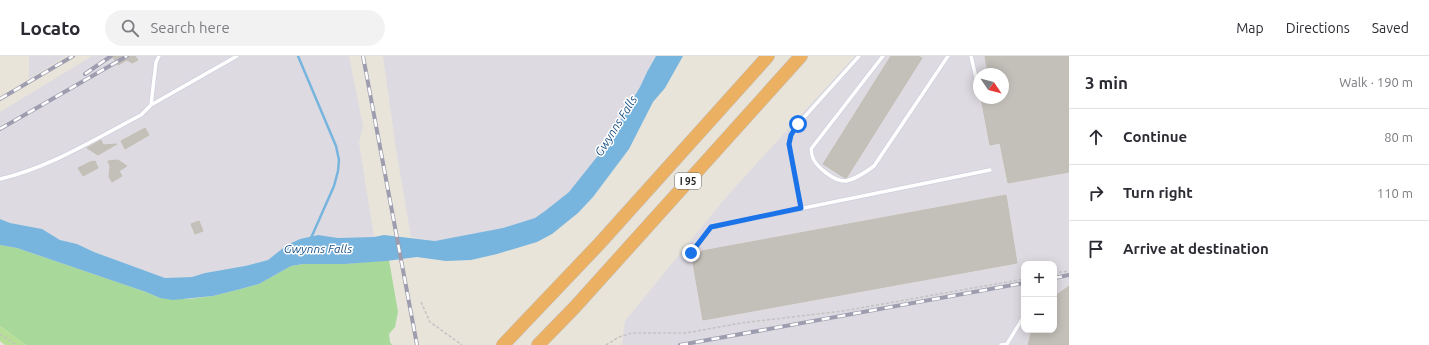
<!DOCTYPE html>
<meta charset="utf-8">
<style>
:root{--surface:#fff;--page:#f2f2f3;--text:#2b2b33;--muted:#7c7c81;--line:#e1e1e2}
body{margin:0;font-family:Ubuntu,sans-serif;background:var(--page);color:var(--text)}
.controls{position:absolute;right:12px;bottom:12px;display:grid;overflow:hidden;border-radius:8px;box-shadow:0 2px 10px #0003}
.controls button{width:36px;height:36px;display:grid;place-items:center;padding:0;border:0;border-bottom:1px solid var(--line);background:var(--surface);color:var(--text);font:20px sans-serif}
.compass{position:absolute;left:973px;top:12px;width:36px;height:36px;border-radius:50%;background:var(--surface);box-shadow:0 2px 10px #0003;rotate:125deg}
.stop{position:absolute;width:12px;height:12px;margin:-9px;border:3px solid #1a73e8;border-radius:50%;background:#fff}
.stop.end{background:#1a73e8;border-color:#fff;box-shadow:0 1px 4px #0008}
.list{margin:0;padding:0;list-style:none}
h2{display:flex;justify-content:space-between;align-items:center;height:52px;margin:0;padding:0 16px;font-size:17px}
h2 small{font-size:13px;font-weight:400;color:var(--muted)}
.list li{display:grid;grid-template-columns:26px 1fr auto;gap:12px;align-items:center;box-sizing:border-box;height:56px;padding:0 16px;border-top:1px solid var(--line)}
.list b{display:block;font-size:15px;white-space:nowrap}
.list em{font-size:13px;font-style:normal;color:var(--muted)}
.icon{flex:none;width:22px;height:22px;fill:none;stroke:currentColor;stroke-width:2;stroke-linecap:round;stroke-linejoin:round}
.map{position:relative;flex:none;width:1069px;height:289px;overflow:hidden}
header{display:flex;align-items:center;gap:24px;box-sizing:border-box;height:56px;padding:0 20px;background:var(--surface);border-bottom:1px solid var(--line)}
header strong{font-size:19px}
nav{display:flex;gap:22px;margin-inline-start:auto;font-size:14px}
.search{width:280px;height:36px;background:var(--page);display:flex;align-items:center;gap:10px;box-sizing:border-box;padding:0 14px;border-radius:22px;color:var(--muted);font-size:15px}
main{display:flex}
aside{flex:1;background:var(--surface)}
.map>svg:first-child{display:block}
</style>
<header>
<strong>Locato</strong>
<div class="search"><svg class="icon" aria-label="search" viewBox="0 0 24 24"><circle cx="10" cy="10" r="6"/><path d="M15 15l6 6"/></svg>Search here</div>
<nav><a>Map</a><a>Directions</a><a>Saved</a></nav>
</header>
<main>
<div class="map">
<svg width="1069" height="289" viewBox="0 0 1069 289">
<rect width="100%" height="100%" fill="#e8e4da"/>
<path fill="#dddae1" fill-rule="evenodd" d="M29,0H66L29,23Z
M92,0H349L363,70L359,87L374,181L337,182L318,179L300,183L287,189L268,204L245,210L205,217L192,221L165,222L94,196L77,188L60,184L42,173L10,167L0,163V56Z
M383,0H656L647,16L640,31L604,92L569,136L545,155L535,162L515,169L483,177L435,185L411,181L396,93Z
M855,0H1069V289H622L625,265L728,139ZM979,18H1003V42H979ZM1024,208H1054V274H1024Z"/>
<path fill="#a8d99b" d="M0,189L17,192L146,236L160,242L189,243L213,240L237,234L259,228L291,210L303,208H345L389,204L398,256L395,271L389,278L390,286L392,289H26L0,270Z"/>
<path fill="#b7df98" d="M0,270L26,289H5L0,285Z"/>
<path fill="#77b5df" d="M656,0H683L665,32L653,46L629,93L593,141L578,157L552,178L537,186L497,198L471,204L446,205L417,201L386,205L345,208H303L291,210L259,228L237,234L213,240L173,244L160,242L146,236L17,192L0,189V163L10,167L42,173L60,184L77,188L94,196L165,222L192,221L205,217L245,210L268,204L287,189L300,183L318,179L338,182L374,181L384,179L435,185L503,172L535,162L545,155L569,136L604,92L640,31L647,16Z"/>
<g fill="none" stroke-linecap="round" stroke-linejoin="round">
<path stroke="#77b5df" stroke-width="2.5" d="M298,0L336,90L339,104L338,115L334,130L311,182"/>
</g>
<path fill="#c3c0b9" stroke="#c3bfb4" d="M112,0H135L138,4L132,7L127,4L118,9Z
M891,0H918L922,2L847,121L845,122L823,108Z
M985,0H1069V116L1008,127L1000,87L990,89L981,42H1003V18H988Z
M145,72L149,79L125,93L121,85Z
M101,84L103,89L117,88L98,99L87,92Z
M118,104L127,110L119,115L122,120L112,126L109,121L110,110L108,105Z
M95,105L98,112L83,120L78,112L90,106Z
M1006,139L1017,207L703,264L693,207L702,195Z
M199,165L203,175L195,178L191,168Z
M1069,230V289H1028L1032,274H1054V241Z"/>
<g fill="none" stroke-linecap="round" stroke-linejoin="round">
<defs>
<path id="lane" d="M883,0L811,93C812,95 811,97 812,99C814,110 835,126 846,125C856,123 866,116 874,110L948,0
M971,0L978,30
M151,49L156,6L159,0
M0,123C51,111 95,83 141,59L151,49L237,0
M801,152L789,89L791,79L798,68L859,0
M691,197L711,171L990,114
M1001,289L1007,288L1024,260"/>
<path id="highway" d="M503,289L600,187L768,0
M538,289L575,251L801,0"/>
</defs>
<use href="#lane" stroke="#cfd0de" stroke-width="5"/>
<use href="#highway" stroke="#c3c3c3" stroke-width="14"/>
<path stroke="#c3c3c3" stroke-width="1.5" stroke-dasharray="3 2" stroke-linecap="butt" d="M1054,217L1069,215
M421,246L430,266L462,289
M0,278L16,289
M606,289L619,281L632,277H686L741,267L843,255L1024,223"/>
<use href="#lane" stroke="#fff" stroke-width="3.5"/>
<use href="#highway" stroke="#ebb061" stroke-width="13"/>
<defs>
<path id="rail" d="M363,0L417,289
M85,18L111,0
M0,43L73,0
M0,73L127,0
M1054,222L1069,219
M680,289L1024,227"/>
</defs>
<use href="#rail" stroke="#9d9daf" stroke-width="4"/>
<use href="#rail" stroke="#fff" stroke-width="2.5" stroke-dasharray="8" stroke-linecap="butt"/>
</g>
<g fill="none" stroke-linecap="round" stroke-linejoin="round">
<path stroke="#1a73e8" stroke-width="5" d="M691,197L711,171L801,152L789,88L791,79L798,68"/>
</g>
<g text-anchor="middle" stroke-width="3" stroke-linejoin="round" paint-order="stroke">
<rect fill="#fff" stroke="#686868" stroke-width="1" x="675" y="117" width="26" height="16" rx="3"/>
<g font-size="10" font-weight="bold" fill="#272727">
<text x="688" y="129">I 95</text>
</g>
<g font-size="12" font-style="italic" fill="#1b5286" stroke="#fff">
<text transform="translate(616 70) rotate(-58)" y="4">Gwynns Falls</text>
<text x="318" y="197">Gwynns Falls</text>
</g>
</g>
</svg>
<div class="controls">
<button>+</button>
<button>−</button>
</div>
<svg class="compass" viewBox="-18 -18 36 36"><path d="M0-13l5 13h-10z" fill="#e53935"/><path d="M0 13l5-13h-10z" fill="#7c7c81"/></svg>
<div class="stop" style="left:798px;top:68px"></div>
<div class="stop end" style="left:691px;top:197px"></div>
</div>
<aside>
<h2>3 min<small>Walk · 190 m</small></h2>
<ul class="list">
<li><svg class="icon" aria-label="ahead" viewBox="0 0 24 24"><path d="M12 20V5M6 11l6-6 6 6"/></svg><div><b>Continue</b></div><em>80 m</em></li>
<li><svg class="icon" aria-label="right" viewBox="0 0 24 24"><path d="M7 20v-9h11M14 6l5 5-5 5"/></svg><div><b>Turn right</b></div><em>110 m</em></li>
<li><svg class="icon" aria-label="arrive" viewBox="0 0 24 24"><path d="M6 21V4h12l-3 4 3 4H6"/></svg><div><b>Arrive at destination</b></div></li>
</ul>
</aside>
</main>
